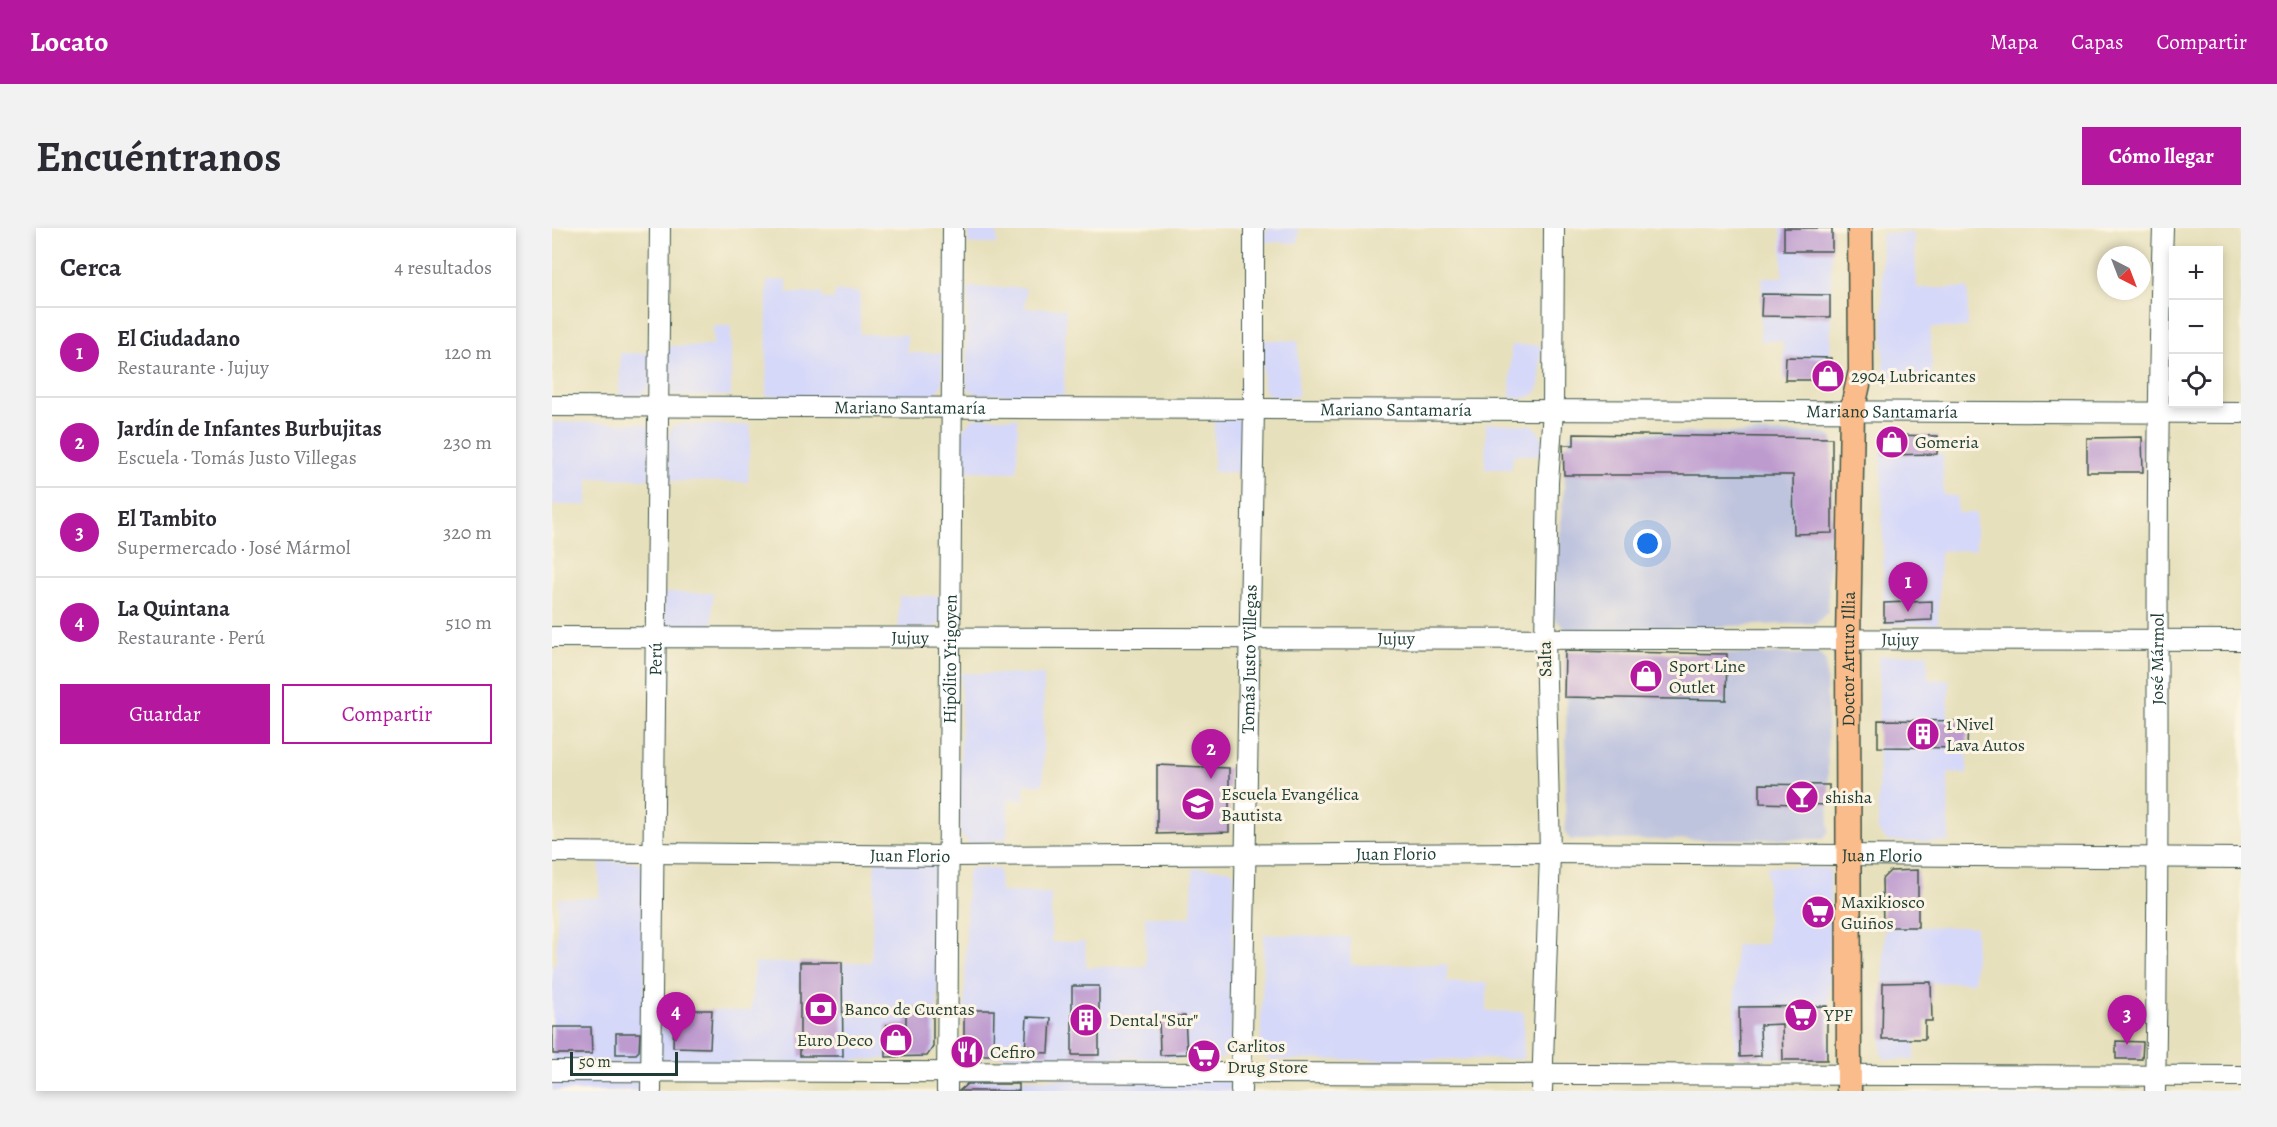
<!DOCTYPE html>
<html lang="es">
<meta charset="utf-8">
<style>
:root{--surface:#fff;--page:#f2f2f3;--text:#2b2b33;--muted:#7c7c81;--line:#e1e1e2;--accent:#b5179e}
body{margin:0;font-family:Alegreya,serif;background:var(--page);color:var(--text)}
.controls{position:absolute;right:18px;top:18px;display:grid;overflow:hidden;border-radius:0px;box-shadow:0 3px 9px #0003}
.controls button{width:54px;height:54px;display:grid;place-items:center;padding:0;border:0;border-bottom:2px solid var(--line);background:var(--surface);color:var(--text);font:30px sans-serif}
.compass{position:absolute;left:1545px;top:18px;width:54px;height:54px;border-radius:50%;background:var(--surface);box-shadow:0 3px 9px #0003;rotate:138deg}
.scale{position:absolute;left:18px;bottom:15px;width:108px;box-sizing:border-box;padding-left:6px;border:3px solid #1f3d34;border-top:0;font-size:16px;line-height:21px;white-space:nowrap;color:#1f3d34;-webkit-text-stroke:4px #fcf5e5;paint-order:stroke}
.you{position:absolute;left:1096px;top:316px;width:21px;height:21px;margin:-15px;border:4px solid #fff;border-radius:50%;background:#1a73e8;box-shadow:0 0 0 9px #1a73e833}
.badge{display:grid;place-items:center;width:39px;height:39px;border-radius:50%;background:var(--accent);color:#fff;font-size:20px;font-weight:700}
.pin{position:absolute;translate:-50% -50px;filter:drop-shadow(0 2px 3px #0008)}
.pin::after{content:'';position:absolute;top:32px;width:21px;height:18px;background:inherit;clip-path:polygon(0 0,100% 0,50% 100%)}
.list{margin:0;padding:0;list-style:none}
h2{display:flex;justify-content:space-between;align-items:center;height:78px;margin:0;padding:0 24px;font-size:26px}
h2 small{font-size:20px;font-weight:400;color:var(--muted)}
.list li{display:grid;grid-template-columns:39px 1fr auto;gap:18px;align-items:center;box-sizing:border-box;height:90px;padding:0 24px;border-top:2px solid var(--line)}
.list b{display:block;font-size:22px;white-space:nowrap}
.list p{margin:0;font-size:20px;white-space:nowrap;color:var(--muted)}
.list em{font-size:20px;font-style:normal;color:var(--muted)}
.actions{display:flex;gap:12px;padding:18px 24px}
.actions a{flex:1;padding:14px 0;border:2px solid var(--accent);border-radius:0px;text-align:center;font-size:21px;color:var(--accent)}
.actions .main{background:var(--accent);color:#fff}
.icon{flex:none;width:33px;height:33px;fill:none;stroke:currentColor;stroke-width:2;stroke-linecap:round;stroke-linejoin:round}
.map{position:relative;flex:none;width:1689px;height:863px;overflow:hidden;border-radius:0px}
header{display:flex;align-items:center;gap:36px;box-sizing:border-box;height:84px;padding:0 30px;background:var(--accent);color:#fff}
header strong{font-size:28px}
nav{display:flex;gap:33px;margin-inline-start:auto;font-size:21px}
.intro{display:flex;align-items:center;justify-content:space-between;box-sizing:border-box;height:144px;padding:0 36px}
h1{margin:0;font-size:42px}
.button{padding:15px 27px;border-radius:0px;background:var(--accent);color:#fff;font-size:21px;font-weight:700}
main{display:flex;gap:36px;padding:0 36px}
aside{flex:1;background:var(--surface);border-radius:0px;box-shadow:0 3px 9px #0003}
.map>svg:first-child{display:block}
</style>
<header>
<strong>Locato</strong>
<nav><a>Mapa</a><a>Capas</a><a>Compartir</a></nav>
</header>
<div class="intro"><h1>Encuéntranos</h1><a class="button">Cómo llegar</a></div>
<main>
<aside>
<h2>Cerca<small>4 resultados</small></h2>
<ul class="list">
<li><span class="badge">1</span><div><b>El Ciudadano</b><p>Restaurante · Jujuy</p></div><em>120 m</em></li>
<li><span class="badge">2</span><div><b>Jardín de Infantes Burbujitas</b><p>Escuela · Tomás Justo Villegas</p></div><em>230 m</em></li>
<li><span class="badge">3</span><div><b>El Tambito</b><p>Supermercado · José Mármol</p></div><em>320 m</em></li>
<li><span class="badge">4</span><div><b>La Quintana</b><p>Restaurante · Perú</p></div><em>510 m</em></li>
</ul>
<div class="actions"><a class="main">Guardar</a><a>Compartir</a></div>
</aside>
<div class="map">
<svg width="1689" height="863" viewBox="0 0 1689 863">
<rect width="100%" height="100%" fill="#fcf5e5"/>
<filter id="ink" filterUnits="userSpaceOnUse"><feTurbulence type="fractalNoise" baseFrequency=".0167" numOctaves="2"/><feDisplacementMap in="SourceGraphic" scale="12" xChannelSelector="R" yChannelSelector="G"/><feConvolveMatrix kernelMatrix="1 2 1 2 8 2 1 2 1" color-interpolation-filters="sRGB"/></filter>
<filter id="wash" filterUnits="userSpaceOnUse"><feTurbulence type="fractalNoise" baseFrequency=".008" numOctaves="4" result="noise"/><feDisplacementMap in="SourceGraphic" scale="24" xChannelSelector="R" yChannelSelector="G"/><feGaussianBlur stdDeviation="1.35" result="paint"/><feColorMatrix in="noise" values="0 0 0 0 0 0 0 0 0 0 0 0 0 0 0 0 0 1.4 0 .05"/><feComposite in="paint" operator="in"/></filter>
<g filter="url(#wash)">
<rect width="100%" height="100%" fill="#e7e0bc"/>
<path fill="#d6d8f9" d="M417,0H445V16H416Z
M717,0H747L746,15L713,14V4Z
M1229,0H1276L1280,4L1278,147L1272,152L1232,153L1231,113H1208L1210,49H1231Z
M1329,5H1362L1365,60H1416V100H1378L1381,155L1334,153L1332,149Z
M215,52H235V65H270V71H282L283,63L308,64V106L355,107V125H390V156L385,165L376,169L214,168Z
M416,59L474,60L473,80L514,81L512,167L427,166L417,162L414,153Z
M161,98H179V168H126L116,164L113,155V118H161Z
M711,112L746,113V169H724L714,165L711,156Z
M959,117H989L988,157L983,166L974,170H958Z
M68,125H99V155L94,164L85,168H67Z
M428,189L466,190L465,244L411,243V201L420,191Z
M662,189H680L688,192L693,198L696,245L661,244Z
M0,194L88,195L96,197L99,205L98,251L36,250V277H0Z
M934,195L981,197L990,208L991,227H961L960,241H933Z
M130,196L199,197L196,254L115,253L116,209L120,199Z
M1339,207L1386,208L1385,226H1391V267L1405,268L1406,285H1424V322L1388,323L1386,396L1335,397L1332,395L1329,215Z
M112,365H161L160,404L116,403L112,397Z
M347,368H392L390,393L381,400L346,401Z
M1376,425V451L1398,452L1395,493H1416L1415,546L1396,545L1397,614L1335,613L1326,603L1327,428Z
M409,445L492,447L491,557L473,556L472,573L457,572L455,611L418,616L408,606Z
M383,632L392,640L383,822L373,829L118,840L110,837L107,829L108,781L199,783L202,735L319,734L323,633Z
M48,633L84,634L95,643L91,829L87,835H0V736H4L6,670H47Z
M1215,638L1275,640L1278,643L1277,825L1271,831L1183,829V717L1215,716Z
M418,640H447L448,664L499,665V714H533L534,739L594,738L593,688L639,689L641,640L677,641L682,645L679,821L671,831L418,828L412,823L415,646Z
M1343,642H1366V699H1424L1422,754L1379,755L1380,793H1373V811H1363V832L1333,831L1329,825L1334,651Z
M712,706L798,709L799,737L895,736V754L935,755V783L972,784L971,831L717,832L708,826Z
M0,848L90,850L93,863H0Z
M420,851L672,852L679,856L678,863H415V857Z"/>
<path fill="#bec3de" d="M1020,204L1273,205L1281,210L1276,384L1264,395L1022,403L1011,399L1003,391L1000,382L1017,208Z
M1015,426H1267L1274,433L1277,603L1271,611L1019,612L1013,606Z"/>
<g id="blocks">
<path fill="#be9bcf" d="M1232,0H1280V23H1232Z
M1210,66L1278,67V89L1209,88Z
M1234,129L1279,130L1278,146L1273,152H1233Z
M1022,206L1280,210V305L1242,306L1241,247H1012L1011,217H1022Z
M1340,207L1386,208L1385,226L1331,227V215Z
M1590,209L1591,244H1535V210Z
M1380,373V392L1332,394V375Z
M1013,423L1175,426L1174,472L1012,469Z
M1326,492L1416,493L1415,520L1326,519Z
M605,537L677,540V604L605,606Z
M1208,556L1277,557V577L1208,575Z
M1366,642V699H1331L1330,651L1338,643Z
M248,734H290L291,828H248Z
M1379,754L1380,793H1373V811H1330L1331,755Z
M520,758H547V827H520Z
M1275,778V832H1231L1230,796L1208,797L1209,828L1188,829L1187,779Z
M354,780H381V819L375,828L334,829V797L354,796Z
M122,782H160L158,820L121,819Z
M412,782H442L441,827H412Z
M633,788L635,826L608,827L607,789Z
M475,789L499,790L497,825L473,824Z
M1,799H39L40,826H1Z
M64,805H88L87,823L84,826H64Z
M1564,813L1591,814L1590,831H1564Z
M415,856H467V863H407Z"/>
</g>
</g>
<g filter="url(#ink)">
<use href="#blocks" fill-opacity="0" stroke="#3d5548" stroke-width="1.5"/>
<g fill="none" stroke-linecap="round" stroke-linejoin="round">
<defs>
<g id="minor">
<path id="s1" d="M0,178L1689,185"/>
<path id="s2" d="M0,409L1689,412"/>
<path id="s3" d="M0,624L397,628L998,625L1689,630"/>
<path d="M0,843L1689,848"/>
<path id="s4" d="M99,863L108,0"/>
<path id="s5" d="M395,863L401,0"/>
<path id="s6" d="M689,863L702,180V0"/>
<path d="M990,863L998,625L993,412L996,254L1001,182L1002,0"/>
<path id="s7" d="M1603,863C1609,575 1601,288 1611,0"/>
</g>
<g id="major">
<path id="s8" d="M1297,863L1296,413L1300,183L1309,143L1308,0"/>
</g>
</defs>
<use href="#minor" stroke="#3d5548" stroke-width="22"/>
<use href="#major" stroke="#3d5548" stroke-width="27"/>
<use href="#minor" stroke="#fff" stroke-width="20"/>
<use href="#major" stroke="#f9bc8a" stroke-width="24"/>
</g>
</g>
<defs>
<symbol id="shop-disc" viewBox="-11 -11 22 22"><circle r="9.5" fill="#b5179e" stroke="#fcf5e5"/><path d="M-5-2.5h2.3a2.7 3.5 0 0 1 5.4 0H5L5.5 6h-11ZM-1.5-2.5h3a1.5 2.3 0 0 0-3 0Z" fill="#fff"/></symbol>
<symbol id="building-disc" viewBox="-11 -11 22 22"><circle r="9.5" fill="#b5179e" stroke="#fcf5e5"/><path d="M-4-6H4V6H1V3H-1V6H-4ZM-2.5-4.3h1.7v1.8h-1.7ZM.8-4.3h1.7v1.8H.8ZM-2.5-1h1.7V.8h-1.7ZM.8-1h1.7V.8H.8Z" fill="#fff"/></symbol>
<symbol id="bar-disc" viewBox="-11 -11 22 22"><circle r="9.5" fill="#b5179e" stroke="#fcf5e5"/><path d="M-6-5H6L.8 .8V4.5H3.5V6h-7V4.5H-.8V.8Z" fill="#fff"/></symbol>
<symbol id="school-disc" viewBox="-11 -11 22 22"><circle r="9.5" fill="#b5179e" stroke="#fcf5e5"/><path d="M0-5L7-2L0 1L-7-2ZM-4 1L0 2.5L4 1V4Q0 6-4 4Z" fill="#fff"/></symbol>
<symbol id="supermarket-disc" viewBox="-11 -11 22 22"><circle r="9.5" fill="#b5179e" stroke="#fcf5e5"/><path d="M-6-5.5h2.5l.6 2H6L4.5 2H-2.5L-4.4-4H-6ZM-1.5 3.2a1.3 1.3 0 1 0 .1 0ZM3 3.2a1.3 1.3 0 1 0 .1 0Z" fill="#fff"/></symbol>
<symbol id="bank-disc" viewBox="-11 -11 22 22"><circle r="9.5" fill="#b5179e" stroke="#fcf5e5"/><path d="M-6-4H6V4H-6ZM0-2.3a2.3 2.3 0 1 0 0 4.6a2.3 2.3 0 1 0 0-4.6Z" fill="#fff"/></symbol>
<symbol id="restaurant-disc" viewBox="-11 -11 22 22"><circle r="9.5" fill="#b5179e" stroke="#fcf5e5"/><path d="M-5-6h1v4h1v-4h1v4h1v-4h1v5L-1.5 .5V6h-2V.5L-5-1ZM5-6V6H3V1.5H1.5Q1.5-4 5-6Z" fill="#fff"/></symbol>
</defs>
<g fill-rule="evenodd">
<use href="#shop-disc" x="1257" y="129" width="38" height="38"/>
<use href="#shop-disc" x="1321" y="195" width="38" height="38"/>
<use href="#shop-disc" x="1075" y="429" width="38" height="38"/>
<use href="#building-disc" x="1352" y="487" width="38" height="38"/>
<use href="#bar-disc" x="1231" y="550" width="38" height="38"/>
<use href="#school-disc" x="627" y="557" width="38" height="38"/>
<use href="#supermarket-disc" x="1247" y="665" width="38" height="38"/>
<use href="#bank-disc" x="250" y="762" width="38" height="38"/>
<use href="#supermarket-disc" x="1230" y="768" width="38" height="38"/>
<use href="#building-disc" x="515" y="773" width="38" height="38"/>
<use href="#shop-disc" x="325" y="793" width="38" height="38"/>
<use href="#restaurant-disc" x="396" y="805" width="38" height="38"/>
<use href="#supermarket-disc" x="633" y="809" width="38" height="38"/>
</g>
<g text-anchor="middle" stroke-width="6" stroke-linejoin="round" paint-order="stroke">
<g font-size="18" fill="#1f3d34" stroke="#fcf5e5" text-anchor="start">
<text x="1299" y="154">2904 Lubricantes</text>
<text x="1363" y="220">Gomeria</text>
<text x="1117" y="444">Sport Line<tspan x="1117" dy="21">Outlet</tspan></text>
<text x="1394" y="502">1 Nivel<tspan x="1394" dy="21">Lava Autos</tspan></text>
<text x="669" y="572">Escuela Evangélica<tspan x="669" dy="21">Bautista</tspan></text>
<text x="1273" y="575">shisha</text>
<text x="1289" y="680">Maxikiosco<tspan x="1289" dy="21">Guiños</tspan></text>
<text x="292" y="787">Banco de Cuentas</text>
<text x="1272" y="793">YPF</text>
<text x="557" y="798">Dental "Sur"</text>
<text x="321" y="818" text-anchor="end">Euro Deco</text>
<text x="675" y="824">Carlitos<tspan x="675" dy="21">Drug Store</tspan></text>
<text x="438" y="830">Cefiro</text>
</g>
<g font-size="18" fill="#1f3d34" stroke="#fcf5e5">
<text dy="6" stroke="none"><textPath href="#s1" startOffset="358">Mariano Santamaría</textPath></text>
<text dy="6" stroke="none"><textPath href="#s1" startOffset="844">Mariano Santamaría</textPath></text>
<text dy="6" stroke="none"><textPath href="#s1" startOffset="1330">Mariano Santamaría</textPath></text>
<text dy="6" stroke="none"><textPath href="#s2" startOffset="358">Jujuy</textPath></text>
<text dy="6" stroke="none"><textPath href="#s2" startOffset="844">Jujuy</textPath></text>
<text dy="6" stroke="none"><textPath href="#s2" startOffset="1348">Jujuy</textPath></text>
<text transform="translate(993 431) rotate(-91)" y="6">Salta</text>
<text dy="6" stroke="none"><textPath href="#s8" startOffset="432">Doctor Arturo Illia</textPath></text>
<text dy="6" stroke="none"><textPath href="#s7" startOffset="432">José Mármol</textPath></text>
<text dy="6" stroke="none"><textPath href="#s4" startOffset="432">Perú</textPath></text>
<text dy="6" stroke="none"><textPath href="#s5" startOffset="432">Hipólito Yrigoyen</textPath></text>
<text dy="6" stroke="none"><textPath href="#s6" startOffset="432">Tomás Justo Villegas</textPath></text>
<text dy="6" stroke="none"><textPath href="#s3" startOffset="844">Juan Florio</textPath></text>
<text dy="6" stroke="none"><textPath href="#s3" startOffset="358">Juan Florio</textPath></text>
<text dy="6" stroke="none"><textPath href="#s3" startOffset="1330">Juan Florio</textPath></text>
</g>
</g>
</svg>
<div class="controls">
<button>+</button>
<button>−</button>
<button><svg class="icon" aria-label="locate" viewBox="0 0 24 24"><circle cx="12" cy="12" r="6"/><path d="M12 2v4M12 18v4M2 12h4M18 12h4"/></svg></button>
</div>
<svg class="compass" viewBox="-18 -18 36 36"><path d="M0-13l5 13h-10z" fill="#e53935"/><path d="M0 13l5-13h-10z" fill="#7c7c81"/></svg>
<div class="scale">50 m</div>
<div class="you"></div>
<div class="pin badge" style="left:1356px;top:384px">1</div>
<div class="pin badge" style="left:659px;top:551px">2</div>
<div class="pin badge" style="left:1575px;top:817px">3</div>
<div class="pin badge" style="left:124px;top:814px">4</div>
</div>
</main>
